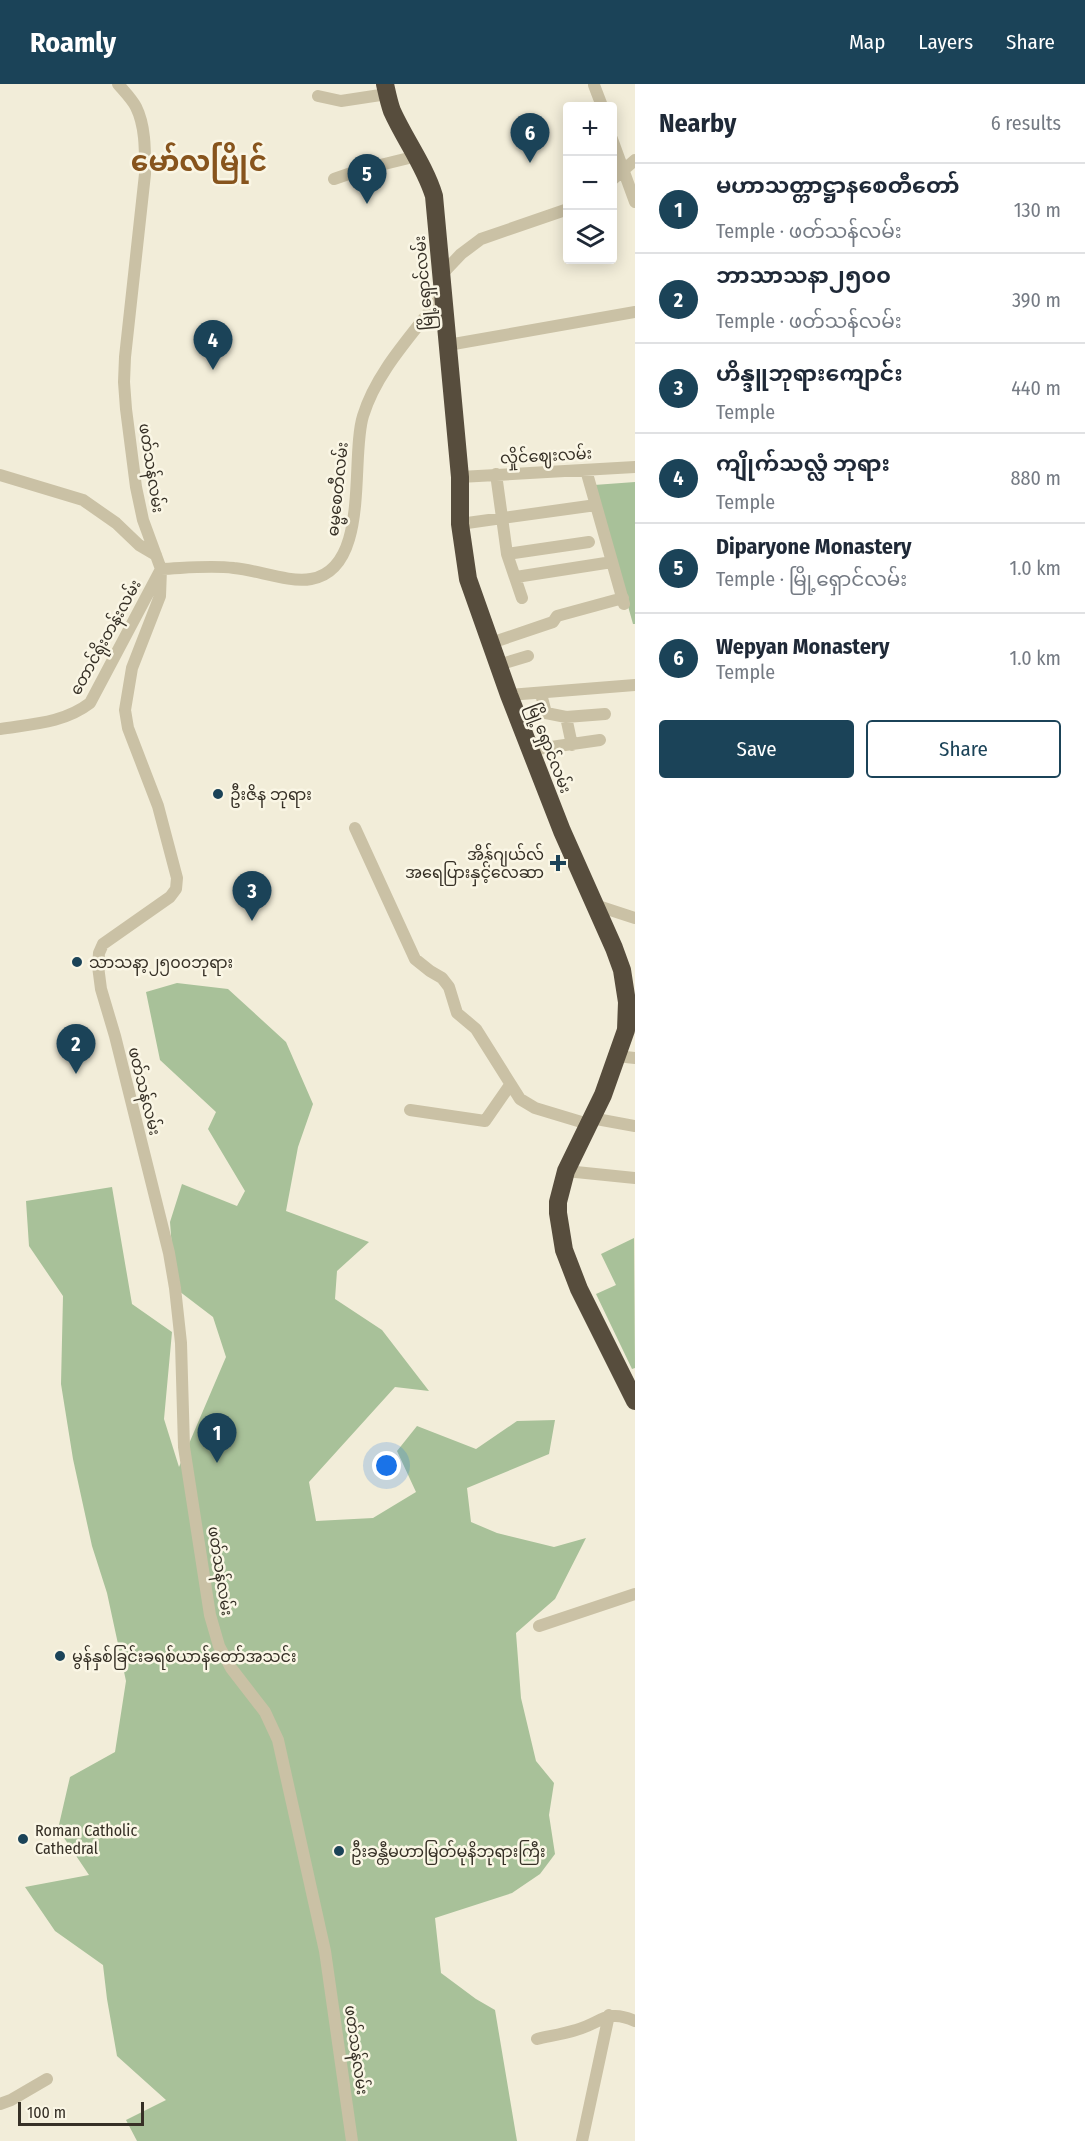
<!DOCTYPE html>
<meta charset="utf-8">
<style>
:root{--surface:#fff;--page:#f2f2f3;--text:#1f2937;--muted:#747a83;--line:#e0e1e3;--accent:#1b4358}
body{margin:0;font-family:"Fira Sans Condensed","Noto Sans Myanmar",sans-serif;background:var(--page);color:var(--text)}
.controls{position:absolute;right:18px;top:18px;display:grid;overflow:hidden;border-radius:6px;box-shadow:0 3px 15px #0003}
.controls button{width:54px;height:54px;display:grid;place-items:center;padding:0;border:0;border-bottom:2px solid var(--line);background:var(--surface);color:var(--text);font:30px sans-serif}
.scale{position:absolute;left:18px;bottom:15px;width:126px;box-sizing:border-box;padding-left:6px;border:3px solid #363026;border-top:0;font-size:16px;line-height:21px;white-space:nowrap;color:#363026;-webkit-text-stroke:4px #faf6e5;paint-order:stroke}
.you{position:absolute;left:387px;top:1382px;width:21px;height:21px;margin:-15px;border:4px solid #fff;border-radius:50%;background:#1a73e8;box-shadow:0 0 0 9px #1a73e833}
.badge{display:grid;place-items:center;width:39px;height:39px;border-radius:50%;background:var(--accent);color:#fff;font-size:20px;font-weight:700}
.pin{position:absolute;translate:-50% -50px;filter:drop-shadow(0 2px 3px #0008)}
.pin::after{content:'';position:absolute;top:32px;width:21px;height:18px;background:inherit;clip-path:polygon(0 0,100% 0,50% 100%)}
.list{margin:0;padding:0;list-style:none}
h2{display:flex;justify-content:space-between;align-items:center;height:78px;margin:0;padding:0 24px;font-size:26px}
h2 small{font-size:20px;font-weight:400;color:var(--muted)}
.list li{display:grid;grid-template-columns:39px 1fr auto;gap:18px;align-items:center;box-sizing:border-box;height:90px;padding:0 24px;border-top:2px solid var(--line)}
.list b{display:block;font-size:22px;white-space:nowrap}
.list p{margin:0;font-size:20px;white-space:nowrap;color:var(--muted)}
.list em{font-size:20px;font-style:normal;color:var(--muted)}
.actions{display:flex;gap:12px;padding:18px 24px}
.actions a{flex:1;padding:14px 0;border:2px solid var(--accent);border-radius:6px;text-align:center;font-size:21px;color:var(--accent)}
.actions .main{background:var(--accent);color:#fff}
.icon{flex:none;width:33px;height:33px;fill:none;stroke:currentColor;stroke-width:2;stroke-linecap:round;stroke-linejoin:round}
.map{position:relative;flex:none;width:635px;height:2057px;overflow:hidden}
header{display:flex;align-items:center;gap:36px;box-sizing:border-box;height:84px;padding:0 30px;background:var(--accent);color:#fff}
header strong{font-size:28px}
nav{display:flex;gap:33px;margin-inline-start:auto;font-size:21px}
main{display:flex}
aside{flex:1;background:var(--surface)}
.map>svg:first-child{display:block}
</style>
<header>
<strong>Roamly</strong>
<nav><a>Map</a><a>Layers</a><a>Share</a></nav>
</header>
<main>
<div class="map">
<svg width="635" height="2057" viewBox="0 0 635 2057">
<rect width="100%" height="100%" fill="#f2edd9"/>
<path fill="#a8c199" d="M635,398V540H633L594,401Z
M177,899L228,905L286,958L313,1020L298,1063L286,1127L369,1158L337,1187L335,1215L382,1246L429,1307L395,1303L309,1398L316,1437L373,1434L416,1408L397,1367L417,1342L476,1365L517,1337L555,1336L549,1370L467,1404L471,1438L497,1449L554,1463L586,1454L555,1515L516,1549L521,1614L536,1677L554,1699L549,1731L555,1770L540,1790L512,1809L435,1834L441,1889L476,1915L495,1926L517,2057H137L126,2036L166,2016L117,1972L107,1915L103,1881L55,1847L25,1803L89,1791L58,1745L70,1693L115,1668L126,1597L107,1509L92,1462L73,1375L61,1300L63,1212L29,1162L26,1117L112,1103L132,1220L172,1248L164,1335L179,1383L226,1273L213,1233L175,1204L170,1138L182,1100L237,1122L245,1107L208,1045L216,1028L160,976L146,908Z
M634,1154L635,1284L632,1285L596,1210L616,1201L601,1170Z"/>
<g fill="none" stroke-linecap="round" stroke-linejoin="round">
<path stroke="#cac1a5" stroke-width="12" d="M118,0C124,7 132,15 136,23C146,43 145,69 145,90L125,273L124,298L126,325L136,403L143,436L161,485L160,512L132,584L125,626L128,644L158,722L177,794L176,805L170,813L103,860L99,869L98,882L101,905L115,952L169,1169L175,1204L181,1259L184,1363L210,1531L219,1562L231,1584L265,1628L278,1656L325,1867L352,2057
M594,1L602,22
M318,12L341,17L387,10
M612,55L635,118
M334,95L360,86L417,72
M612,96L635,76
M442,190L461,170L481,155L568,125
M448,261L635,228
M586,386L624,520
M496,390L507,470L522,514
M0,391L83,416L116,439L139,461L156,471
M460,393L635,383
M460,440L596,421
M507,470L589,458
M516,493L612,478
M491,559L553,538L557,532L623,514
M498,581L528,572
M541,610L546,629L566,633L605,630
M509,611L635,601
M566,633L572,661
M0,645C32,640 64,639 90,619L161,485C186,484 210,481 234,484C257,486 289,499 311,495C371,485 350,374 363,332C377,286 415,248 443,210
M530,666L600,656
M355,744L415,875L430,887L442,894L449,903L457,929L476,945L520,1015L535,1024L588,1040
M595,821L635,834
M617,972L635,974
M410,1026L485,1037L510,1001
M591,1034L635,1042
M566,1087L635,1094
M539,1542L635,1510
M537,1955C550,1952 563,1950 576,1946C601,1939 607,1924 635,1937
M0,2020L11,2016L47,1995
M582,2057L609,1931"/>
<path stroke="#574d3d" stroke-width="18" d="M385,0C387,9 389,19 392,27C405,56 425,82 434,112L460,393V440L468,495L509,611L562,747L614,864L622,886L627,918L626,946L603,1011L566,1087L558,1118V1129L564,1166L579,1205L635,1317"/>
</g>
<g fill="#1b4358" stroke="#faf6e5" stroke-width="2">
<circle cx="218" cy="710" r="6"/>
<path d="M555 770h6v6h6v6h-6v6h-6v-6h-6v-6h6z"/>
<circle cx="77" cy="878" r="6"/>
<circle cx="60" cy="1572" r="6"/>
<circle cx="23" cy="1755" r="6"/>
<circle cx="339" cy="1767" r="6"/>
</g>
<g text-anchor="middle" stroke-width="5" stroke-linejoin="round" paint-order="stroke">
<g font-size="16" fill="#363026" stroke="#faf6e5">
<text transform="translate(423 199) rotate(-95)" y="6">မြို့ရှောင်လမ်း</text>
<text transform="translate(546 371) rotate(-3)" y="6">လှိုင်ဈေးလမ်း</text>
<text transform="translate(152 384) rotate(81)" y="6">ဖတ်သန်လမ်း</text>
<text transform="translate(337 405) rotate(-84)" y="6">ဓမ္မစေတီလမ်း</text>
<text transform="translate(105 553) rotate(-61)" y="6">တောင်ရိုးတန်းလမ်း</text>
<text transform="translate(550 664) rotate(69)" y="6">မြို့ရှောင်လမ်း</text>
<text transform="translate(145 1007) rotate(76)" y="6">ဖတ်သန်လမ်း</text>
<text transform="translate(221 1487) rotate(81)" y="6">ဖတ်သန်လမ်း</text>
<text transform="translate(357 1966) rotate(82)" y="6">ဖတ်သန်လမ်း</text>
</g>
<g font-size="16" fill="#363026" stroke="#faf6e5" text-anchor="start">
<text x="230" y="716">ဦးဇိန ဘုရား</text>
<text x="544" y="776" text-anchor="end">အိန်ဂျယ်လ်<tspan x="544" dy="18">အရေပြားနှင့်လေဆာ</tspan></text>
<text x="89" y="884">သာသနာ့၂၅၀၀ဘုရား</text>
<text x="72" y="1578">မွန်နှစ်ခြင်းခရစ်ယာန်တော်အသင်း</text>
<text x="35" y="1752">Roman Catholic<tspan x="35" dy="18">Cathedral</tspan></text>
<text x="351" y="1773">ဦးခန္တီမဟာမြတ်မုနိဘုရားကြီး</text>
</g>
<g font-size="28" font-weight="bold" fill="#87541d" stroke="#faf6e5">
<text x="199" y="87">မော်လမြိုင်</text>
</g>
</g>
</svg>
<div class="controls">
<button>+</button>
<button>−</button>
<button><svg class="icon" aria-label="layers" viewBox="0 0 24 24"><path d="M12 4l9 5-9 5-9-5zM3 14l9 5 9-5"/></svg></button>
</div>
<div class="scale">100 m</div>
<div class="you"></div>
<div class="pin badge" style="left:217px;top:1379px">1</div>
<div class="pin badge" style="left:76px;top:990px">2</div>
<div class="pin badge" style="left:252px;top:837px">3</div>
<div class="pin badge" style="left:213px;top:286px">4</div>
<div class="pin badge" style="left:367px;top:120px">5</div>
<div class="pin badge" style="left:530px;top:79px">6</div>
</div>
<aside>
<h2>Nearby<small>6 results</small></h2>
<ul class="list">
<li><span class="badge">1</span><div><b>မဟာသတ္တာဋ္ဌာနစေတီတော်</b><p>Temple · ဖတ်သန်လမ်း</p></div><em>130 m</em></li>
<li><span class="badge">2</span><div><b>ဘာသာသနာ၂၅၀၀</b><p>Temple · ဖတ်သန်လမ်း</p></div><em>390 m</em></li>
<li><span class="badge">3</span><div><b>ဟိန္ဒူဘုရားကျောင်း</b><p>Temple</p></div><em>440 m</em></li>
<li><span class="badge">4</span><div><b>ကျိုက်သလ္လံ ဘုရား</b><p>Temple</p></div><em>880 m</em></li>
<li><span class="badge">5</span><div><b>Diparyone Monastery</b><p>Temple · မြို့ရှောင်လမ်း</p></div><em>1.0 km</em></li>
<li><span class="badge">6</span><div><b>Wepyan Monastery</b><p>Temple</p></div><em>1.0 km</em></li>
</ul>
<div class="actions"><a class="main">Save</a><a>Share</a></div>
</aside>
</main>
